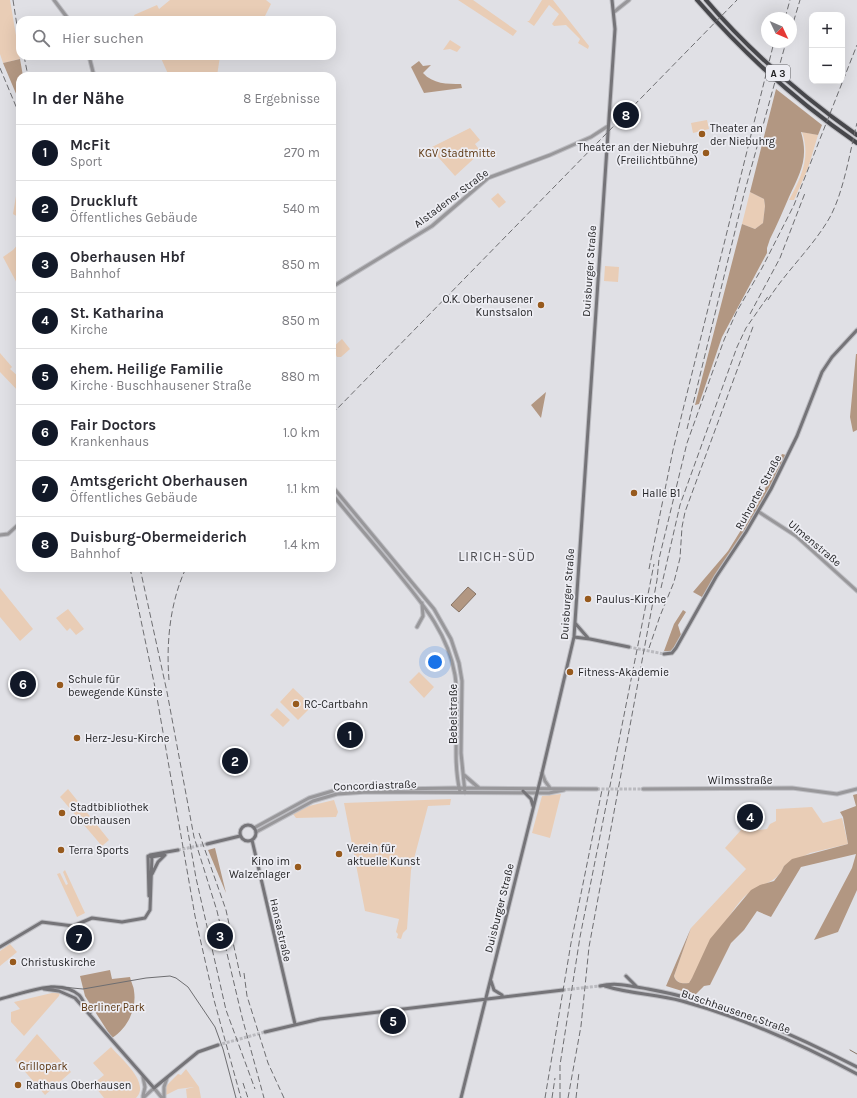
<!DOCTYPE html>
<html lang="de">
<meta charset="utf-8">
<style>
:root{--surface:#fff;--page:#f7f7f7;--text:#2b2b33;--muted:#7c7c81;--line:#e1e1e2;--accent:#111827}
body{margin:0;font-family:Karla,sans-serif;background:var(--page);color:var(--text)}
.controls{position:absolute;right:12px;top:12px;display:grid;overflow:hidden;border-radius:8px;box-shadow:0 4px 16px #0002}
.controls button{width:36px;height:36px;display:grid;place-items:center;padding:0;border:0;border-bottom:1px solid var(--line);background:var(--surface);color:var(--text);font:20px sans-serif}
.compass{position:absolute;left:761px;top:12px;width:36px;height:36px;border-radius:50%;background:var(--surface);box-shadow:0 4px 16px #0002;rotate:134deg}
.you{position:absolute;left:435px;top:662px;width:14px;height:14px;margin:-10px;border:3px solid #fff;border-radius:50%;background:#1a73e8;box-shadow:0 0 0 6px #1a73e833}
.badge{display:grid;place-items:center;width:26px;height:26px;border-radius:50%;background:var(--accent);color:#fff;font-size:13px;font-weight:700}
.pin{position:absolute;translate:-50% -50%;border:2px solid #fff;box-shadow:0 1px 4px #0006}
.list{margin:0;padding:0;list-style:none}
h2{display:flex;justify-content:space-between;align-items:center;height:52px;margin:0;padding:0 16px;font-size:17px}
h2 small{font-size:13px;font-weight:400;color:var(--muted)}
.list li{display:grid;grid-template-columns:26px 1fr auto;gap:12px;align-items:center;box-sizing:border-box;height:56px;padding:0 16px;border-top:1px solid var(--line)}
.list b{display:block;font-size:15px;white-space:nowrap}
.list p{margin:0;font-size:13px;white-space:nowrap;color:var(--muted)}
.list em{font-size:13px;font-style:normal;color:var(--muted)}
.icon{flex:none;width:22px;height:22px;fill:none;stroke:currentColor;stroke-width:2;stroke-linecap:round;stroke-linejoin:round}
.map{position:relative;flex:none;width:857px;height:1098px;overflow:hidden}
.search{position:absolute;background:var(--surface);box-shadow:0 4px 16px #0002;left:16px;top:16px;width:320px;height:44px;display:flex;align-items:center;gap:10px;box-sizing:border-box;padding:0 14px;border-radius:12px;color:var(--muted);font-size:15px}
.panel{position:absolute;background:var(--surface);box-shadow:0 4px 16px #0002;left:16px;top:72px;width:320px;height:500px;border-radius:12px}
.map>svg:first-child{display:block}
</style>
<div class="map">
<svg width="857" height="1098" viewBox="0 0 857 1098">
<rect width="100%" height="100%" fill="#e0e0e5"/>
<path fill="#e9cdb6" d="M0,0H10L20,59L3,63L0,54Z
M170,0H266L271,4L263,20H136L134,15L157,5L159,9Z
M458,0H473L517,31L513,36Z
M542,0H553L589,46L588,49L578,43L580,39L566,25L554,26L552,24L559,14L549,5L534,26L527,21H529Z
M450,40L461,47L457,52L450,49L443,50Z
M160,56H220L217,76H169Z
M707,120L709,129L693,133L691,123Z
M470,128L480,140L475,144L481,152L455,176L430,148Z
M802,132L818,135L808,168L794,200H789C801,178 811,157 802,132Z
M20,172V218L13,214Z
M750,192L764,199L765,206L763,223L755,229L742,224Z
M498,193L506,202L499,208L491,199Z
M20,242V289L3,257L13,250Z
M605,266L619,267L618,282L604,281Z
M342,339L350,349L341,357H337L332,348Z
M0,353L12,367L10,369L20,378V393L0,372Z
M0,588L33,629L20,641L0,617Z
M68,609L84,629L76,635L70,628L67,631L56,618Z
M419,672L434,687L424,698L409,682Z
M293,688L312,706L298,720L280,702Z
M277,708L290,720L283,727L270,715Z
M68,789L109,840L102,846L60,797Z
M561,794L550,838L532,833L542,796Z
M451,799L450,805L428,806L411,870L407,929L403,933L401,939L397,938L398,934L396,932L399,919L365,911L344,803Z
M334,800L338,812L336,817L296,818L293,814L309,806Z
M812,807L823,823L842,818L848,844L810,853L784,866C777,885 758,883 744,897C721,922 709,956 689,983C682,984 677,983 674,976L691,928L746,869L725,848L741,830L742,826L758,825L759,830L767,829L770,824L776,821V809Z
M65,870L85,913L77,917L57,874L60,873L66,885L68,884L63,872Z
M10,944L17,952L0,966V951Z
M56,992L60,993L59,996L24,1036L11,1022V1012L20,1009L14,1002Z
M37,1034L71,1072L45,1095L15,1060Z
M111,1047C121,1059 151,1083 136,1098H104L93,1084L104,1075L93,1063Z
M186,1069L199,1087L201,1098H187L186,1089L194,1087L178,1089L166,1095V1086L178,1074L181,1075Z"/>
<path fill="#b29782" d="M20,59L23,76H20V103L3,63Z
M419,61L423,66L431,65L423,73C433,84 447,84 461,84L462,88L424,93L411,67Z
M776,89L822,125L818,135L801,132C809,159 800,173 789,197C783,211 777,225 770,239L767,248V253L722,337L699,404L695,405L742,224L755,229L763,223L765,206L764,199L750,192Z
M856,354H857V430L853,432L850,417Z
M546,392L541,418L531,405Z
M782,454L786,455L757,511L702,597L693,592L728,551L759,501Z
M683,610L686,612L678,625L681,635L672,651H664L674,624Z
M857,794V890L838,932L814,940L852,868L856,854L801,867L771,917L757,911L744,930L731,943L710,985L704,986L695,995L666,986L691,928L674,976C676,983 682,984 689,983L692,978L710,939L751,890L760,885L774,881L781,872L784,866L792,859L848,844L843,817L840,812L856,806L853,795Z
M215,848L226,893L208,850Z
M110,970L112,979L130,977C131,982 134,987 134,991C137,1009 127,1029 112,1038L85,996L80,976Z"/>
<path fill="#b29782" stroke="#877466" d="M468,587L476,594L459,612L451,605Z"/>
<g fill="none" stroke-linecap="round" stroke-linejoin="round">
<path stroke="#877466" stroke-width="1" d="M850,1050L857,1054"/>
<path stroke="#bababf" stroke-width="3" stroke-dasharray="3 1.5" stroke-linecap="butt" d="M597,789H643"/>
<path stroke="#bababf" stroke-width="3" stroke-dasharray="3 1.5" stroke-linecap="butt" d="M629,647L664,654
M178,850L207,844
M563,990L600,986
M218,1045L265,1032"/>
<defs>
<path id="tertiary" d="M54,0L69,20
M614,12L629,0
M89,56L94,76
M332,287L432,226L488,178L550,155L591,137L608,126
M332,486L434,609L451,639L459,663L462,681L461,753L465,793
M332,494C353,520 375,545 396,571C422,603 448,633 455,675C461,714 451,753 460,792
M759,512L796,536L857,591
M0,535L8,534L20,523
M417,627L423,616L422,603
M542,773L545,781L550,788
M464,775L479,788
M643,789L792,788L837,794L857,789
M254,828L309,798L336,790L454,788L597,789
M256,832L313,801L337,794L367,792L549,793L564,790
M143,1077L145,1087L143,1096
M143,1098L154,1088L162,1098
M164,1098V1087L167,1078"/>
<path id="secondary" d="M575,623L588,638
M574,637L590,639L629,647
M664,654L672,653L676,648L716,577L746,532L771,489L797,436L822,372L832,357L857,330
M523,791L531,799L533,806
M240 833a8 8 0 1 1 16 0a8 8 0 1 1-16 0Z
M252,840L295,1024
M207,844L240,836
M150,855L178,850
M148,856L149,896
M151,857L163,855
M152,874L158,862L165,855
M0,947L42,922L73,926L92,918L122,922L145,918L150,910L152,855
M626,976L637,987
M491,981L494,990L502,995
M600,986C615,982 632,986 648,989C721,1002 791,1033 857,1067
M605,986C630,994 657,994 682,1001C744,1018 801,1044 857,1074
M44,989L59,991L75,998L154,1088L198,1052L218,1045
M0,999C22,994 59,977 79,995C83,999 86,1008 90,1013
M265,1032L320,1019L563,990
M461,1098L542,773L574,637L615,29L612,0"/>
<path id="motorway" d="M697,0C745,55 797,102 857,143
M706,0C750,52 802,96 857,135"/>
</defs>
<use href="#tertiary" stroke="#bebec3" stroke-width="5"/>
<use href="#secondary" stroke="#bebec3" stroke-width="5"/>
<use href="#motorway" stroke="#bebec3" stroke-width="6"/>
<use href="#tertiary" stroke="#98979a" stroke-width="3"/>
<use href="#secondary" stroke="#757478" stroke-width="3"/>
<use href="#motorway" stroke="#47474b" stroke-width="4"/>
<path stroke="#6e6e71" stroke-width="1" d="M0,999L51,986L83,989L146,978L170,976L176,978L188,987L215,1027L223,1049L236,1098"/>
<path stroke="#6e6e71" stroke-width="1" stroke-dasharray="6 3" stroke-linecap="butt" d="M13,0L20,45
M785,18L790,0
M791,30L800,0
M24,56L28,76
M0,68L20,116
M768,300C786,271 813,247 830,217C844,191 850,151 857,123
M750,314L780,258L805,193
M332,414L737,0
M687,429L744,194L786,42
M130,568L156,692L195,916L214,1000L241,1098
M140,568L167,692L194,837L217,911L242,1017L264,1098
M649,569L673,450L774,42
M661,588L680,505L737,347L746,328L769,295
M649,648L660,616L674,582L680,558L682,527L685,512L754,324
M169,680C166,643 170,602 186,568
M187,826L196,878L226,1010L255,1089
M199,833L226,910L241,979
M244,973L247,996L268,1063L284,1098
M243,1083L248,1098
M545,1098L571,943L602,790
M552,1098L555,1078
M560,1098V1065L580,937L654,564
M568,1098L581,1026L589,947L657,580L659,559L687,443L724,340L737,311L762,268L794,205L857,45
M576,1098L579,1072"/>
</g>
<g fill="#975a1d" stroke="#ededf3" stroke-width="1.5">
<circle cx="702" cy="134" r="4"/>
<circle cx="706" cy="153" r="4"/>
<circle cx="541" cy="305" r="4"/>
<circle cx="634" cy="493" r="4"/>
<circle cx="588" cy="599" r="4"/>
<circle cx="570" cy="672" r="4"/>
<circle cx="60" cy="685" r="4"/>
<circle cx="296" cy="704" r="4"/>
<circle cx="77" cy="738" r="4"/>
<circle cx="62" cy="813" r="4"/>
<circle cx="61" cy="850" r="4"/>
<circle cx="339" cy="854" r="4"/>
<circle cx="298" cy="867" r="4"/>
<circle cx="13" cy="962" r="4"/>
<circle cx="18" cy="1085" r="4"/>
</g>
<g text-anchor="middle" stroke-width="3.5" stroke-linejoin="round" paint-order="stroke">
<rect fill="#ededf3" stroke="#606064" stroke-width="1" x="766" y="65" width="24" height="16" rx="3"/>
<g font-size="10" font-weight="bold" fill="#242426">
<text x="778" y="77">A 3</text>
</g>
<g font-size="11" fill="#242426" stroke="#ededf3" text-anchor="start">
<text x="710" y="132">Theater an<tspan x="710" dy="13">der Niebuhrg</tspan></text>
<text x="698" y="151" text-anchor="end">Theater an der Niebuhrg<tspan x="698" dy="13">(Freilichtbühne)</tspan></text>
<text x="533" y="303" text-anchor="end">O.K. Oberhausener<tspan x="533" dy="13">Kunstsalon</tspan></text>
<text x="642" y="497">Halle B1</text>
<text x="596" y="603">Paulus-Kirche</text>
<text x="578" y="676">Fitness-Akademie</text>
<text x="68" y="683">Schule für<tspan x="68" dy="13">bewegende Künste</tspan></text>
<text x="304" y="708">RC-Cartbahn</text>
<text x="85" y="742">Herz-Jesu-Kirche</text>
<text x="70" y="811">Stadtbibliothek<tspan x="70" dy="13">Oberhausen</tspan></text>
<text x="347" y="852">Verein für<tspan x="347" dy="13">aktuelle Kunst</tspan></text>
<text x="69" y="854">Terra Sports</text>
<text x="290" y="865" text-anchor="end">Kino im<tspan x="290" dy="13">Walzenlager</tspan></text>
<text x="21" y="966">Christuskirche</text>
<text x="26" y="1089">Rathaus Oberhausen</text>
</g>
<g font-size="11" fill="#5c3610" stroke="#ededf3">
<text x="457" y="157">KGV Stadtmitte</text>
<text x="113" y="1011">Berliner Park</text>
<text x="43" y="1070">Grillopark</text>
</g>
<g font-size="11" fill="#242426" stroke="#ededf3">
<text transform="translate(451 198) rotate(-37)" y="4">Alstadener Straße</text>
<text transform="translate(589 271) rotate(-86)" y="4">Duisburger Straße</text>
<text transform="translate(758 492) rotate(-61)" y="4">Ruhrorter Straße</text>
<text transform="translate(815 543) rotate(40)" y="4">Ulmenstraße</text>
<text transform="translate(567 594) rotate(-86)" y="4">Duisburger Straße</text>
<text transform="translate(453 714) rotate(-90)" y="4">Bebelstraße</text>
<text x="740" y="784">Wilmsstraße</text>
<text transform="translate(375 785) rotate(-2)" y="4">Concordiastraße</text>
<text transform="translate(499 908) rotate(-76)" y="4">Duisburger Straße</text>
<text transform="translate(281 930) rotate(77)" y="4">Hansastraße</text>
<text transform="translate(736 1011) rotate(19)" y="4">Buschhausener Straße</text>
</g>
<g font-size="13" letter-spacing="1" fill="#4d4d51" stroke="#ededf3">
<text x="497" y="561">LIRICH-SÜD</text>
</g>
</g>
</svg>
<div class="controls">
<button>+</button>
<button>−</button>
</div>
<svg class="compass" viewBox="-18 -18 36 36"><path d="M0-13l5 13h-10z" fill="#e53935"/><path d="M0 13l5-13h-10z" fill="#7c7c81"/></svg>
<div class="you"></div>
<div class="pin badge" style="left:350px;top:735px">1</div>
<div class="pin badge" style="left:235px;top:761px">2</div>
<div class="pin badge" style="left:220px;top:936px">3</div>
<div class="pin badge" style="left:750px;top:817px">4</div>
<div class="pin badge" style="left:393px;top:1021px">5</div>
<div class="pin badge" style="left:23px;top:684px">6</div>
<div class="pin badge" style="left:79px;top:938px">7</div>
<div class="pin badge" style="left:626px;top:115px">8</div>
<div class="search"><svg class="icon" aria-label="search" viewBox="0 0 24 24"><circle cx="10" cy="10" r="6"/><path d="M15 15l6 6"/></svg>Hier suchen</div>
<section class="panel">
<h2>In der Nähe<small>8 Ergebnisse</small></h2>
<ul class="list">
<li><span class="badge">1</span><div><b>McFit</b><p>Sport</p></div><em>270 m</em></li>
<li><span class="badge">2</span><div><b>Druckluft</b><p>Öffentliches Gebäude</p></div><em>540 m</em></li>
<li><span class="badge">3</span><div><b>Oberhausen Hbf</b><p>Bahnhof</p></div><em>850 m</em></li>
<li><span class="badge">4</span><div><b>St. Katharina</b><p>Kirche</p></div><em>850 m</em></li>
<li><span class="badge">5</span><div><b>ehem. Heilige Familie</b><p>Kirche · Buschhausener Straße</p></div><em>880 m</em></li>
<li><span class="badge">6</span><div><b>Fair Doctors</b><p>Krankenhaus</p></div><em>1.0 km</em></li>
<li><span class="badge">7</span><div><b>Amtsgericht Oberhausen</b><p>Öffentliches Gebäude</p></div><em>1.1 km</em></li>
<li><span class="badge">8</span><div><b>Duisburg-Obermeiderich</b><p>Bahnhof</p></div><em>1.4 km</em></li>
</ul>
</section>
</div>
